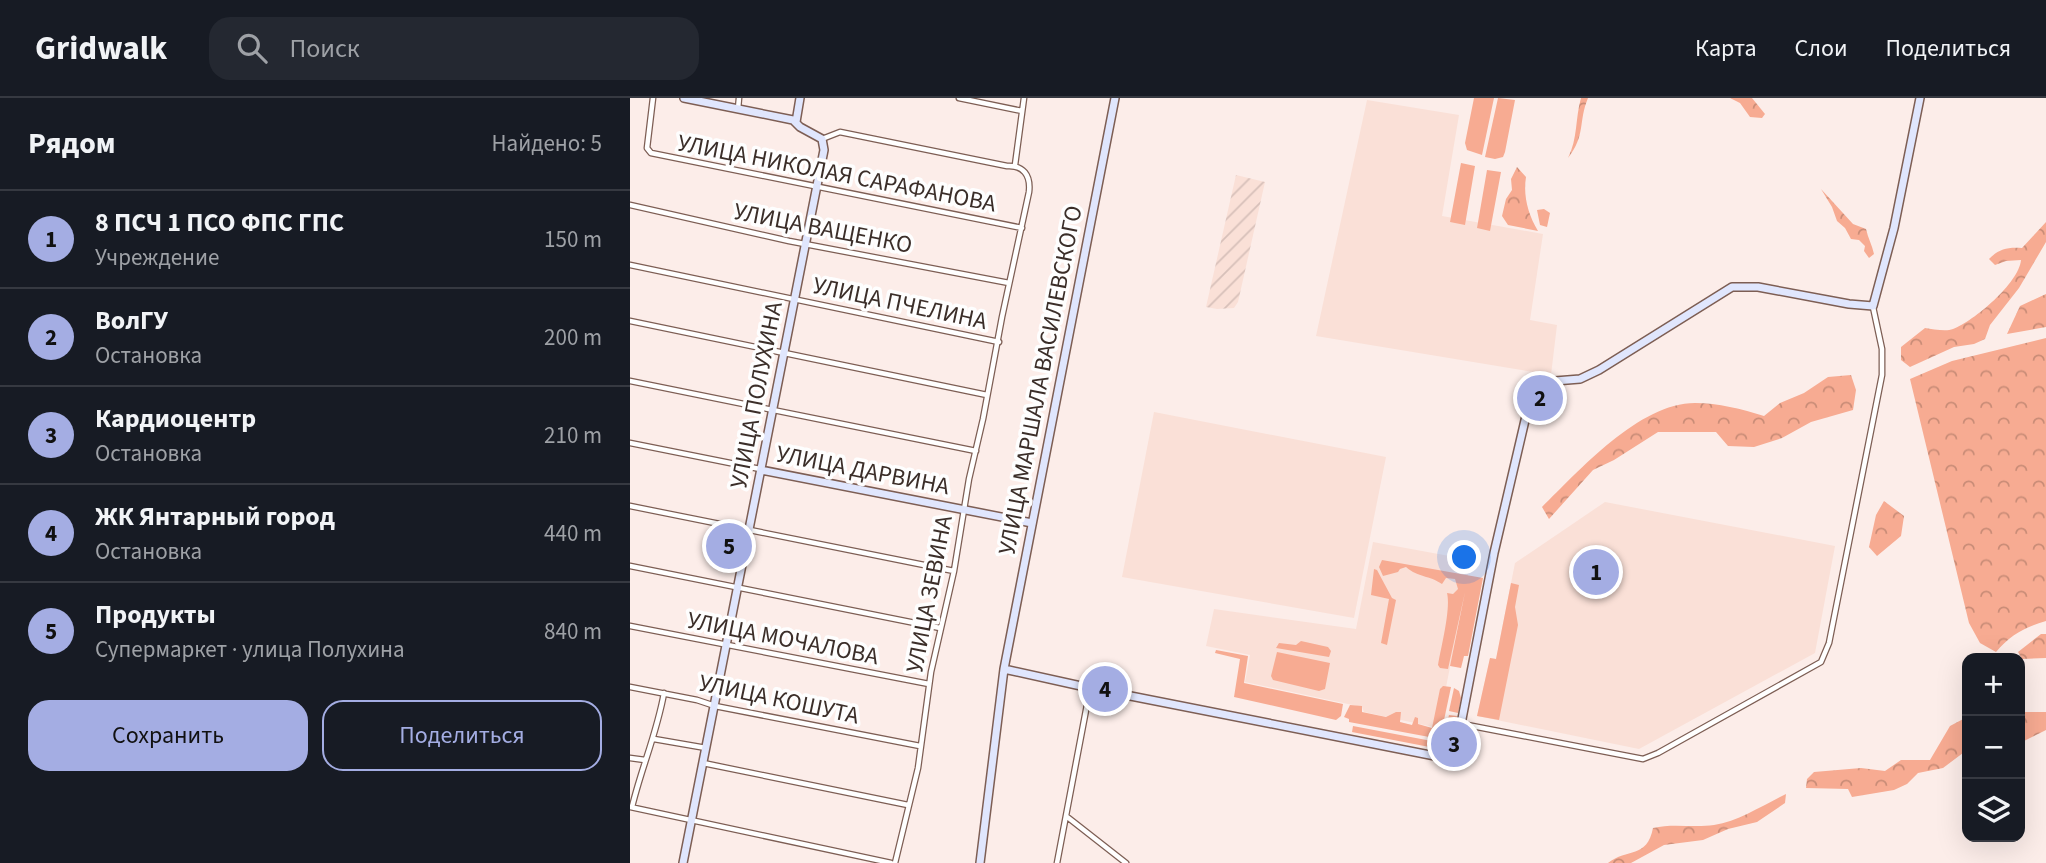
<!DOCTYPE html>
<html lang="ru">
<meta charset="utf-8">
<style>
:root{--surface:#171b24;--page:#242831;--text:#f1f3f6;--muted:#9ea1a6;--line:#363941;--accent:#a4ade3}
body{margin:0;font-family:"Source Sans 3",sans-serif;background:var(--page);color:var(--text)}
.controls{position:absolute;right:21px;bottom:21px;display:grid;overflow:hidden;border-radius:14px;box-shadow:0 7px 28px #0002}
.controls button{width:63px;height:63px;display:grid;place-items:center;padding:0;border:0;border-bottom:2px solid var(--line);background:var(--surface);color:var(--text);font:35px sans-serif}
.you{position:absolute;left:835px;top:460px;width:24px;height:24px;margin:-18px;border:5px solid #fff;border-radius:50%;background:#1a73e8;box-shadow:0 0 0 10px #1a73e833}
.badge{display:grid;place-items:center;width:46px;height:46px;border-radius:50%;background:var(--accent);color:#111;font-size:23px;font-weight:700}
.pin{position:absolute;translate:-50% -50%;border:4px solid #fff;box-shadow:0 2px 7px #0006}
.list{margin:0;padding:0;list-style:none}
h2{display:flex;justify-content:space-between;align-items:center;height:91px;margin:0;padding:0 28px;font-size:30px}
h2 small{font-size:23px;font-weight:400;color:var(--muted)}
.list li{display:grid;grid-template-columns:46px 1fr auto;gap:21px;align-items:center;box-sizing:border-box;height:98px;padding:0 28px;border-top:2px solid var(--line)}
.list b{display:block;font-size:26px;white-space:nowrap}
.list p{margin:0;font-size:23px;white-space:nowrap;color:var(--muted)}
.list em{font-size:23px;font-style:normal;color:var(--muted)}
.actions{display:flex;gap:14px;padding:21px 28px}
.actions a{flex:1;padding:16px 0;border:2px solid var(--accent);border-radius:21px;text-align:center;font-size:24px;color:var(--accent)}
.actions .main{background:var(--accent);color:#111}
.icon{flex:none;width:38px;height:38px;fill:none;stroke:currentColor;stroke-width:2;stroke-linecap:round;stroke-linejoin:round}
.map{position:relative;flex:none;width:1416px;height:765px;overflow:hidden}
header{display:flex;align-items:center;gap:42px;box-sizing:border-box;height:98px;padding:0 35px;background:var(--surface);border-bottom:2px solid var(--line)}
header strong{font-size:33px}
nav{display:flex;gap:38px;margin-inline-start:auto;font-size:24px}
.search{width:490px;height:63px;background:var(--page);display:flex;align-items:center;gap:18px;box-sizing:border-box;padding:0 24px;border-radius:21px;color:var(--muted);font-size:26px}
main{display:flex}
aside{flex:1;background:var(--surface)}
.map>svg:first-child{display:block}
</style>
<header>
<strong>Gridwalk</strong>
<div class="search"><svg class="icon" aria-label="search" viewBox="0 0 24 24"><circle cx="10" cy="10" r="6"/><path d="M15 15l6 6"/></svg>Поиск</div>
<nav><a>Карта</a><a>Слои</a><a>Поделиться</a></nav>
</header>
<main>
<aside>
<h2>Рядом<small>Найдено: 5</small></h2>
<ul class="list">
<li><span class="badge">1</span><div><b>8 ПСЧ 1 ПСО ФПС ГПС</b><p>Учреждение</p></div><em>150 m</em></li>
<li><span class="badge">2</span><div><b>ВолГУ</b><p>Остановка</p></div><em>200 m</em></li>
<li><span class="badge">3</span><div><b>Кардиоцентр</b><p>Остановка</p></div><em>210 m</em></li>
<li><span class="badge">4</span><div><b>ЖК Янтарный город</b><p>Остановка</p></div><em>440 m</em></li>
<li><span class="badge">5</span><div><b>Продукты</b><p>Супермаркет · улица Полухина</p></div><em>840 m</em></li>
</ul>
<div class="actions"><a class="main">Сохранить</a><a>Поделиться</a></div>
</aside>
<div class="map">
<svg width="1416" height="765" viewBox="0 0 1416 765">
<defs>
<pattern id="industrial-furrows" width="10" height="10" patternUnits="userSpaceOnUse" patternTransform="scale(1.75)"><rect width="10" height="10" fill="#fae0d7"/><path d="M-1 1l2-2M0 10L10 0M9 11l2-2" fill="none" stroke="#d7c0b9"/></pattern>
<pattern id="forest-crowns" width="20" height="18" patternUnits="userSpaceOnUse" patternTransform="scale(1.75)"><rect width="20" height="18" fill="#f7ab92"/><path d="M2 6a3 3 0 1 1 6 0M12 15a3 3 0 1 1 6 0" fill="none" stroke="#c98c77"/></pattern>
</defs>
<rect width="100%" height="100%" fill="#fcede9"/>
<path fill="#fae0d7" d="M737,2L829,17L812,118L913,136L900,222L927,227L921,277L686,238Z
M524,314L756,359L724,520L492,479Z
M975,404L1205,448L1185,555L1009,651L847,618L860,560L866,561L885,465Z
M743,444L841,462L808,630L734,614L732,609L615,584L620,557L576,548L584,511L726,531Z"/>
<path fill="url(#industrial-furrows)" d="M606,77L635,84L608,204L604,210L587,211L576,209Z"/>
<path fill="#f7ab92" d="M844,0H864L852,57L837,52L835,45Z
M868,0L885,2L875,54L873,59L865,61L855,59Z
M831,65L845,68L835,127L820,124Z
M857,72L871,74L860,133L847,130Z
M752,462L853,480L838,558H834L831,570L820,568L835,494L818,571L810,570L808,567C811,549 821,511 817,495L823,496L828,491L825,481L816,480L812,486C799,477 789,480 776,469L770,471L768,474L753,478L749,469Z
M744,471L747,472L762,500L766,502L757,547L751,545L759,501L741,497Z
M881,485L889,487L885,509L888,527L869,622L847,618L860,560L866,561Z
M671,543L698,549L701,553L699,559L646,550L649,545L666,547Z
M586,552L618,558L614,585L713,606L711,618L706,622L604,599L610,561L585,555Z
M647,554L700,565L695,591L689,593L643,582L641,578Z
M813,588L821,589L810,641L719,624V621L714,619L720,607L732,608V614L756,619L766,614H771L770,624L782,627L785,619L788,620V626L802,630L810,591Z
M824,590L829,593L831,600L828,615L819,613Z
M819,617L827,618L821,647L815,652L722,634L723,628L812,645Z"/>
<path fill="url(#forest-crowns)" d="M951,0H958C948,24 956,37 938,60C948,40 945,21 951,0Z
M1100,0H1122L1135,16L1132,20L1120,19L1110,5Z
M887,69L896,79C893,98 898,116 908,133L878,127L872,118L876,101L882,92L881,81Z
M1191,91L1223,126L1236,131C1238,140 1242,147 1244,156L1239,160L1234,153L1235,148L1229,142L1221,141L1215,130L1207,123L1202,109Z
M914,111L920,115L917,129L910,127L907,112Z
M1416,124V144L1389,190L1360,227L1355,241L1344,246L1324,249L1280,269L1271,262V249L1295,230C1303,231 1316,234 1323,231C1344,223 1389,185 1391,162L1376,163L1365,167L1359,161C1369,151 1377,149 1392,150Z
M1416,196V229L1377,236L1390,208Z
M1416,240V523C1395,529 1380,537 1366,554L1350,545L1339,525L1280,281L1322,263Z
M1221,277L1226,292L1223,312L1181,324L1152,340L1124,349L1098,348L1086,334H1028L984,362L963,372L919,421L912,409C949,373 1009,305 1065,305C1088,305 1112,311 1134,318L1150,305L1174,295L1198,279Z
M1254,403L1274,418L1271,438L1247,458L1239,449L1246,417Z
M1411,536H1416V560L1392,561L1388,554Z
M1393,614H1416V632L1390,645V625Z
M1337,619V652L1313,670L1288,675L1277,686L1264,692L1222,699L1218,691L1176,690L1177,681L1184,674L1231,670L1255,673L1271,662H1300L1320,628Z
M1156,696L1155,705L1127,724L1098,731L1073,742L1034,747L1001,765H978C997,750 1017,761 1023,730C1043,725 1063,730 1084,727C1109,723 1133,707 1156,696Z"/>
<g fill="none" stroke-linecap="round" stroke-linejoin="round">
<defs>
<path id="street" d="M23,0L17,50L21,55L392,130
M329,0L392,13
M108,11L109,0
M192,41L210,34L377,68C393,67 401,77 399,94L372,219L353,321L339,381L324,473L301,574L288,670L265,765
M385,67L394,0
M0,107L159,143L379,185
M0,167L369,244
M0,223L357,297
M0,283L346,353
M0,345L130,371
M0,408L324,473
M0,468L310,530
M0,528L299,586
M0,589L67,602L85,608L290,648
M832,626L1013,661L1028,655L1191,564L1199,545L1252,277V251L1243,209
M24,641L76,650
M0,660L15,662
M73,665L278,707
M0,709L261,765
M2,709C11,671 27,635 34,595
M436,718L496,765
M427,765L460,591"/>
<path id="secondary" d="M166,24L170,0
M131,372L402,425
M374,571L460,590L810,659H823L831,626L864,455L896,318L902,302L918,286L925,283L950,281L969,272L1102,189H1128L1219,206L1243,208L1264,130L1290,0
M53,765L194,52L192,41L170,29L163,22L54,0
M350,765L374,571L485,0"/>
</defs>
<use href="#street" stroke="#7d5e54" stroke-width="7"/>
<use href="#secondary" stroke="#7d5e54" stroke-width="10"/>
<use href="#street" stroke="#fff" stroke-width="4.5"/>
<use href="#secondary" stroke="#e0e6fd" stroke-width="7"/>
</g>
<g text-anchor="middle" stroke-width="7" stroke-linejoin="round" paint-order="stroke">
<g font-size="24" fill="#3b2e29" stroke="#fefefe">
<text transform="translate(207 75) rotate(11)" y="8">УЛИЦА НИКОЛАЯ САРАФАНОВА</text>
<text transform="translate(193 130) rotate(11)" y="8">УЛИЦА ВАЩЕНКО</text>
<text transform="translate(270 205) rotate(12)" y="8">УЛИЦА ПЧЕЛИНА</text>
<text transform="translate(410 282) rotate(-79)" y="8">УЛИЦА МАРШАЛА ВАСИЛЕВСКОГО</text>
<text transform="translate(126 297) rotate(-79)" y="8">УЛИЦА ПОЛУХИНА</text>
<text transform="translate(233 372) rotate(11)" y="8">УЛИЦА ДАРВИНА</text>
<text transform="translate(299 496) rotate(-79)" y="8">УЛИЦА ЗЕВИНА</text>
<text transform="translate(153 540) rotate(11)" y="8">УЛИЦА МОЧАЛОВА</text>
<text transform="translate(149 601) rotate(12)" y="8">УЛИЦА КОШУТА</text>
</g>
</g>
</svg>
<div class="controls">
<button>+</button>
<button>−</button>
<button><svg class="icon" aria-label="layers" viewBox="0 0 24 24"><path d="M12 4l9 5-9 5-9-5zM3 14l9 5 9-5"/></svg></button>
</div>
<div class="you"></div>
<div class="pin badge" style="left:966px;top:474px">1</div>
<div class="pin badge" style="left:910px;top:300px">2</div>
<div class="pin badge" style="left:824px;top:646px">3</div>
<div class="pin badge" style="left:475px;top:591px">4</div>
<div class="pin badge" style="left:99px;top:448px">5</div>
</div>
</main>
